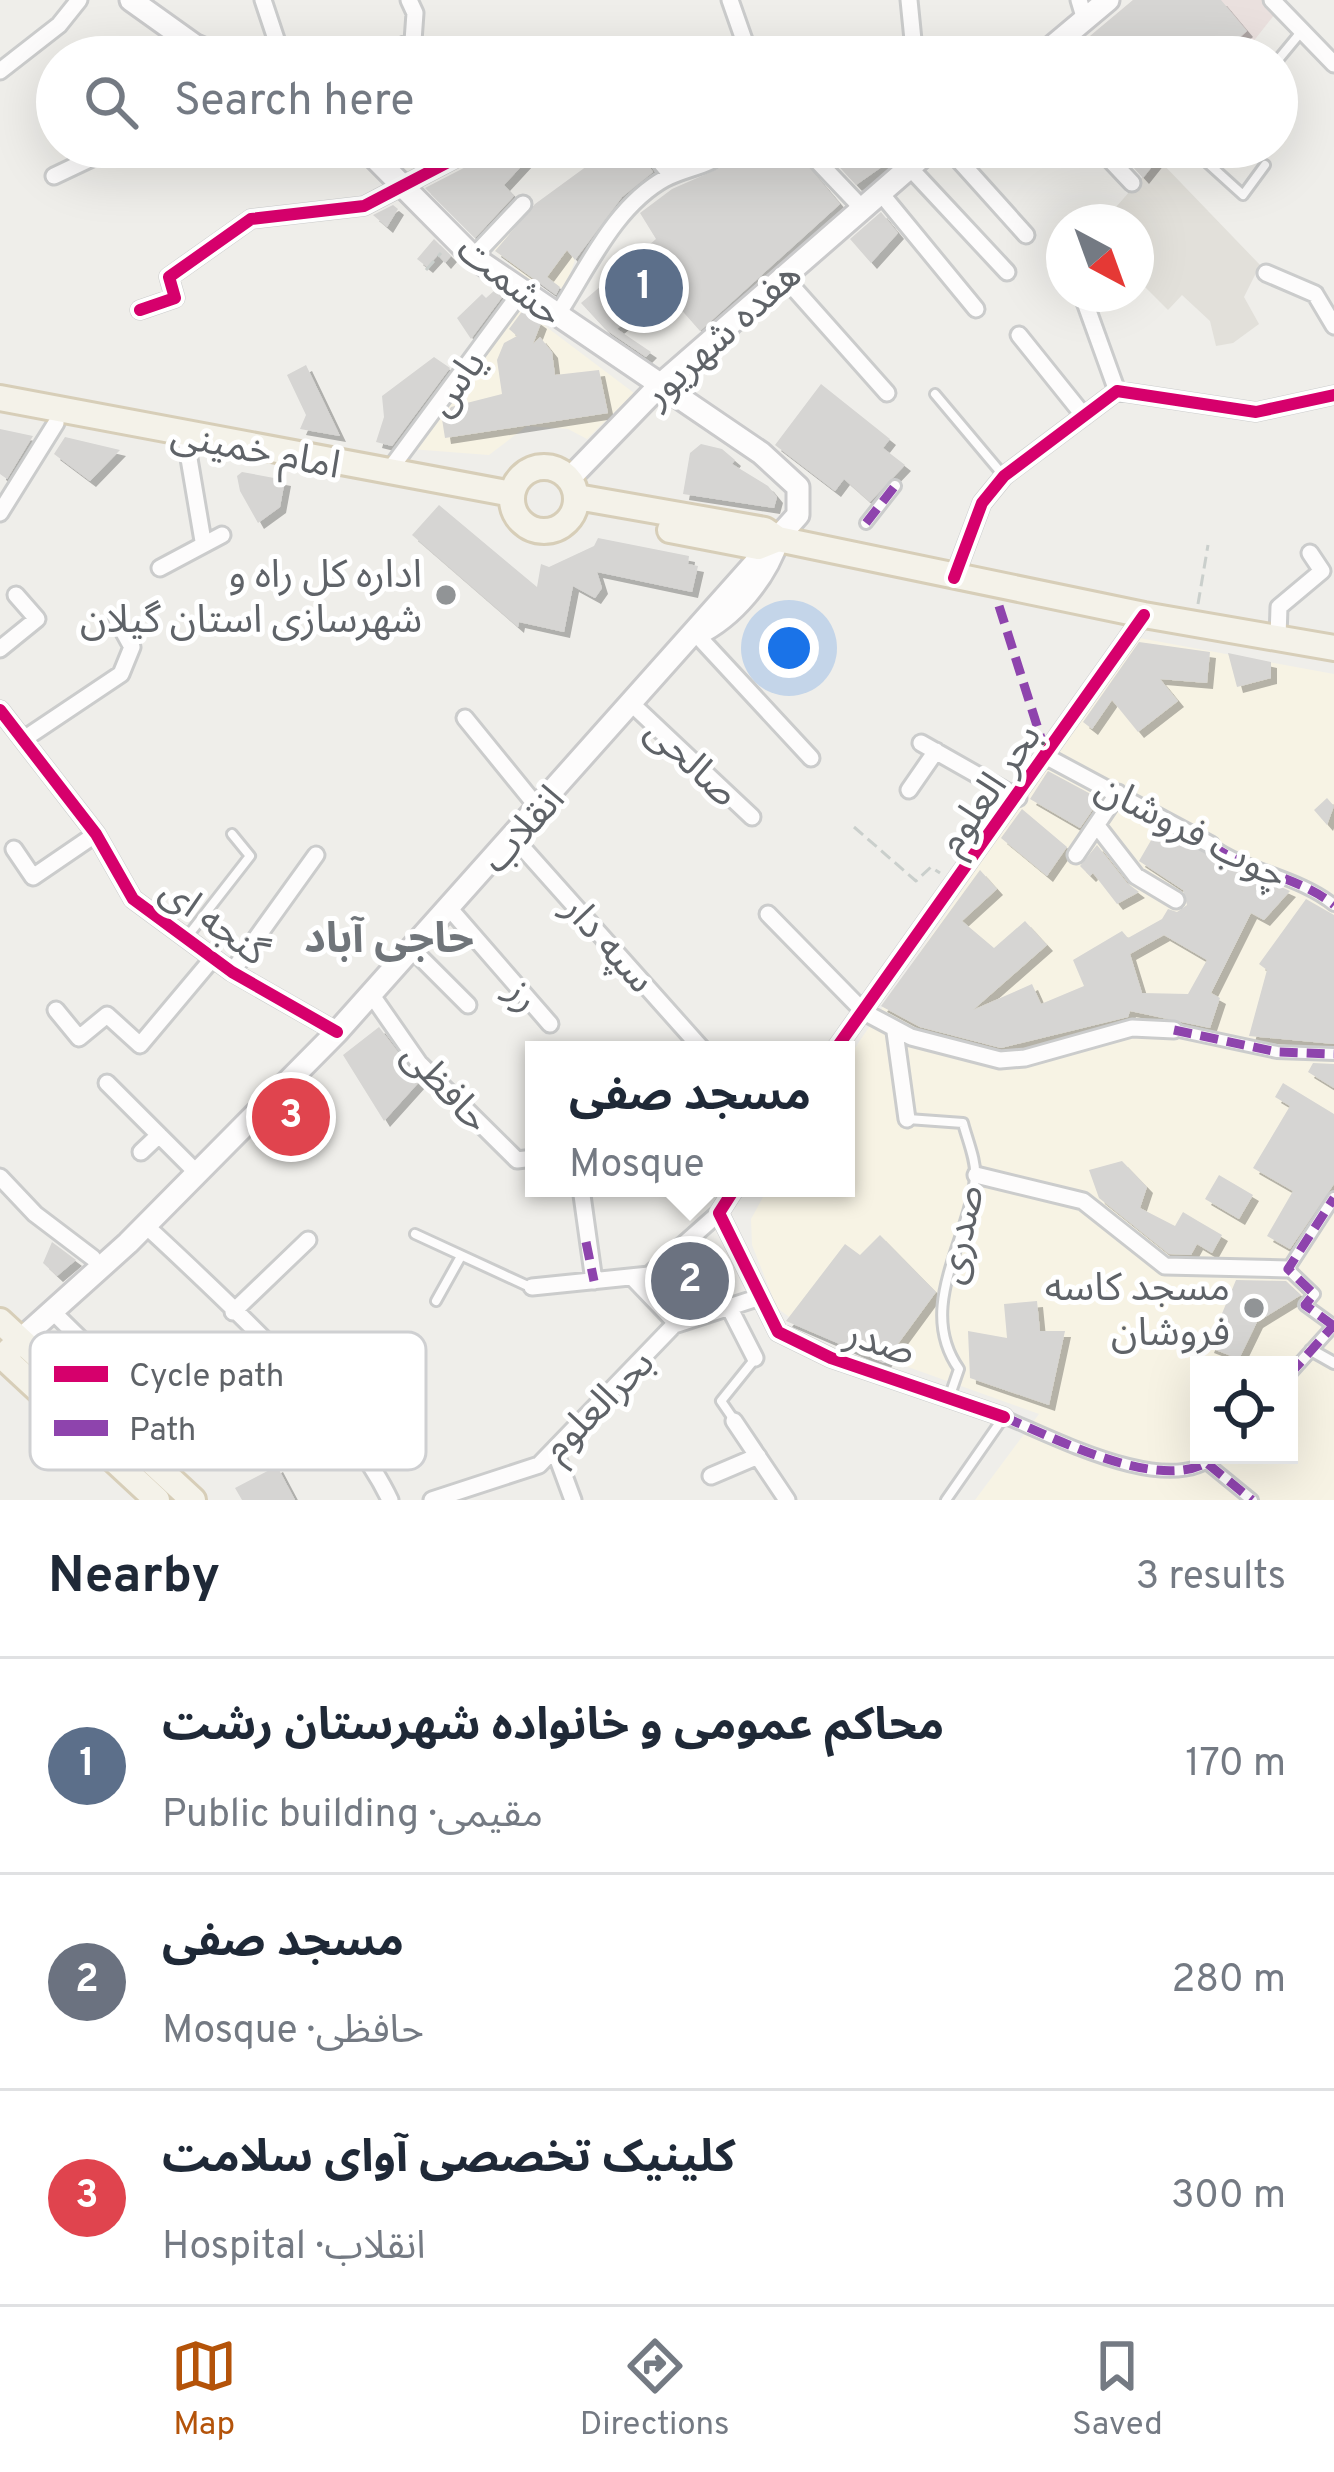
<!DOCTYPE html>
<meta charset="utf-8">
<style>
:root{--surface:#fff;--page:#f2f2f3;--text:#1f2937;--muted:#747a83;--line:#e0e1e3;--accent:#b45309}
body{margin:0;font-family:Overpass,"Noto Sans Arabic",sans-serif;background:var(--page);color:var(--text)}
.controls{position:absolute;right:36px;bottom:36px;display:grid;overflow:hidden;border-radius:0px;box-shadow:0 12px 48px #0002}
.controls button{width:108px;height:108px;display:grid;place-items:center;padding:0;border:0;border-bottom:3px solid var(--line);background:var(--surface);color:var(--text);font:60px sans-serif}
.compass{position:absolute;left:1046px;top:204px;width:108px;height:108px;border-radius:50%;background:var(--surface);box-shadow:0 12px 48px #0002;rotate:139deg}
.you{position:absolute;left:789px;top:648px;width:42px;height:42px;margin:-30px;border:9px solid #fff;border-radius:50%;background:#1a73e8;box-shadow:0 0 0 18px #1a73e833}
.badge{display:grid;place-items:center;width:78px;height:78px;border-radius:50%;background:var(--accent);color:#fff;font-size:39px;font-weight:700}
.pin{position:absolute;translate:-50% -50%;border:6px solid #fff;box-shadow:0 3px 12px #0006}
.popup{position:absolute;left:525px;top:1041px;width:330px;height:156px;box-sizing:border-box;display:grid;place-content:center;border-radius:0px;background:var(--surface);filter:drop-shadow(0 3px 9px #0005);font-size:39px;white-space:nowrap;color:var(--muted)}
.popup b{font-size:45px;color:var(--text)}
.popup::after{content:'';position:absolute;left:50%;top:100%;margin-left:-24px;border:24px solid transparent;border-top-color:var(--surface)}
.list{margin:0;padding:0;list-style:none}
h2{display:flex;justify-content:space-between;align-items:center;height:156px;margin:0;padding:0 48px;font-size:51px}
h2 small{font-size:39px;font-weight:400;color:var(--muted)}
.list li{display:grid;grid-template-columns:78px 1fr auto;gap:36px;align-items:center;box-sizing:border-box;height:216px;padding:0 48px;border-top:3px solid var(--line)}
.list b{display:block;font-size:45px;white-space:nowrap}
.list p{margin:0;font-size:39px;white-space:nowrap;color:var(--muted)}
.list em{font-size:39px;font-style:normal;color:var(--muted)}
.icon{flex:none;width:66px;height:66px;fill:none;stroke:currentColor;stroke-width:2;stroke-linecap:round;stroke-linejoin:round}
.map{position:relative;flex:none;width:1334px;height:1500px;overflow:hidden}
.search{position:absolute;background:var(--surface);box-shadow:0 12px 48px #0002;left:36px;right:36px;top:36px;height:132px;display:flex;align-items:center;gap:30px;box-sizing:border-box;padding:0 42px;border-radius:66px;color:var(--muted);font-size:45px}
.sheet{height:804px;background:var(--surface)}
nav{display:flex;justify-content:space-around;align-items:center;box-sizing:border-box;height:168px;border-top:3px solid var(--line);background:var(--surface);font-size:33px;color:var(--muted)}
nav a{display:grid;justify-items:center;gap:6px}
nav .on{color:var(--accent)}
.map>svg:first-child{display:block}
</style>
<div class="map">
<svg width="1334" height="1500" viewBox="0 0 1334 1500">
<defs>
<filter id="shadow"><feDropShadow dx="6" dy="6" stdDeviation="0" flood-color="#0004"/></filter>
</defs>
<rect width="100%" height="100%" fill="#efeeea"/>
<path fill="#f7f3e4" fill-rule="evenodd" d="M530,207L575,260L564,290L539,272L530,281L494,250V241L523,208Z
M516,304L634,393L587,439L568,429L527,426L489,455L410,449Z
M1134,637L1334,674V1500H975L1039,1414L808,1331L777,1308L752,1245L751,1219L768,1188H846V1061ZM1199,1365H1289V1455H1199Z"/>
<path fill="#e2e0da" d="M1158,159L1260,265L1244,297L1259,324L1233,343L1216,346L1210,321L1182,295L1168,310L1136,278V222H1103Z"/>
<path fill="#eae0de" d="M1133,0H1262L1275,14L1241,57H1065Z"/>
<path fill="#d6d5d3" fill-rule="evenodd" filter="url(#shadow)" d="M1133,0H1221L1247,31L1217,57H1065Z
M489,147H539L504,185L514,196L475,238L425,188L483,158Z
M613,147H636L653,172L622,197L575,260L567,250L547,277L560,287L556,295L495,251L535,204Z
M664,147H711L675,161Z
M744,147H792L840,204L700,331L663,289L617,329L651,352L646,357L605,329L581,303L656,239L640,213L672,189L729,164Z
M848,147H910L856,185L832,159Z
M1142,147L1162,154L1143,178L1124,157L1131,148L1139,152Z
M393,205L398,209L387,227L373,215Z
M881,212L898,233L871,263L850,239Z
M434,239L451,256L445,263L438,255L427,267L417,259Z
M495,290L503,296L471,339L457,318L482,294L486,298Z
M523,310L541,323L533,344L540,337L552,352L555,375L599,370L608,413L445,438L442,419L451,407L502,394L497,360L504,343L517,336L509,329Z
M434,357L450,368L392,446L376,442L384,417L382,396Z
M306,365L340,436L300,429L306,415L287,375Z
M821,384L890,439L883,448L905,465L870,502L844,479L835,491L775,445Z
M0,429L33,436L7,479L0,474Z
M65,437L120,450L90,481L54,454Z
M701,444L722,449L735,460L732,464L768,486L777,497L774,508L683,494L690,453Z
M242,472L285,480L280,507L258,523L240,491L237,476Z
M439,505L537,587L541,564L549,567L594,546L598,538L689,556L688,564L698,566L692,592L597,572L602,588L595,598L573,586L564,632L519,622L518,627L412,535Z
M1139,642L1210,652L1207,683L1160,679L1178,701L1138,732L1112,700L1092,729L1083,722Z
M1228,653L1271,662V678L1237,687Z
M1048,771L1100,799L1080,828L1030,799Z
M1327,798L1334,806L1327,825L1314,810Z
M1022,809L1067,847L1047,876L1001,838Z
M1157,830L1290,891L1264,920L1251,913L1211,993L1220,998L1210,1028L1130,1011L1128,1017L1001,1048L920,1027L881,1006L980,870L997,889L962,921L994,948L1025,921L1047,945L973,1010L1032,984L1041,1004L1084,986L1073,960L1122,931L1128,938L1162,919L1168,909L1177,912L1187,905L1183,890L1139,861ZM1164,935L1207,960L1188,994L1142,993L1130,954Z
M1097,845L1127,883L1139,892L1117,904L1093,873L1090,876L1080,866Z
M1306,899L1334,915V1044L1249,1036L1267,970L1259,964Z
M379,1027L420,1081L384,1121L343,1055Z
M1313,1063L1334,1064V1088L1308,1072Z
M1283,1083L1334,1114V1184L1290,1249L1267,1236L1293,1191L1253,1168L1290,1106L1275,1097Z
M1122,1161L1147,1187L1140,1208L1175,1226L1183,1212L1198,1221L1222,1235L1212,1253L1197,1244L1191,1255L1169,1254L1099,1198L1089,1170Z
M1219,1175L1253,1195L1239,1219L1205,1199Z
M880,1235L936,1292L884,1363L786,1321L845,1244L860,1255Z
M52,1242L76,1260L57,1276L43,1263Z
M705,1242L723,1262L727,1292L680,1310L656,1285Z
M1236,1280L1286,1281L1301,1295L1257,1322L1239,1359L1208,1347Z
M1037,1301L1040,1331H1065L1049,1405L970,1378L968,1331L1007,1338L1004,1304Z
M277,1466L295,1500H242L235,1488Z"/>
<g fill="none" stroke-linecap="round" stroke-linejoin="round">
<defs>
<path id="service" d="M1277,61L1301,32
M1207,147L1200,156L1243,195L1265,165
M935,394L1003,475
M187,937L250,856L232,834
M908,1119L963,1123C967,1139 977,1162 975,1178C968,1243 916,1308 959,1369L950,1395
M415,1234L530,1287
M436,1301L460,1258
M734,1420L721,1401L754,1360
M946,1500L1003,1418"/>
<path id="pedestrian" d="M866,523L895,486
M1211,845C1249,872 1298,876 1334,905
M1174,1030L1277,1052L1334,1054
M1334,1326L1305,1305L1314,1294L1288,1269L1334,1198
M1311,1350L1334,1363
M1289,1375L1334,1325
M1004,1417C1053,1437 1172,1500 1216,1455
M1208,1464L1252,1500"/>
<path id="minor" d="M263,0L282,57
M409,0L415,13L413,41
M730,0L750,57
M909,0L913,40L926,57
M1079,0L1085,20
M1272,0L1334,64
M379,57L413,41
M0,71L59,25L79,0
M648,147L671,175
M804,147L861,207
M947,147L1026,235
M1098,147L1132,183
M909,167L1007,272
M54,176L92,158L85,147
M879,191L976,309
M473,257L523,204
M1266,273L1315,294
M783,276L887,393
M1082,294L1117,391
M1315,294L1334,326
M140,310L175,298L169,277L251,219L364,206L477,147
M556,317C587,270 614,206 666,178C690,166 707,168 732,147
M1019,335L1084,416
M185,435L203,541
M388,472L521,292
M0,513L56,423
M160,568L222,535
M954,578L982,503L1004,476L1117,391L1256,412L1334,395
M697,635L811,758
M1278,637L1279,607L1322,571L1310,553
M0,649L37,619L16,595
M633,705L752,817
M0,710L96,834L133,899L232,972L337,1032
M465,718L539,809
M24,739L121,674L132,647L117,620
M921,743L1018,798
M1047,757L1211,845
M909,790L936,751
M1098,827L1136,876L1176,900
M514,838L703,1050
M14,849L33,877L96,834
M1076,855L1118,793
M450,909L550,1024
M768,914L864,1012L911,1037L1000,1060L1025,1058L1132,1028L1174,1030
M413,950L468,1005
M232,972L316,855
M371,994L419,1063L517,1160L534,1158
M56,1010L79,1038L107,1015L140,1045L213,958
M895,1032L907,1119
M835,1050L1144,615
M107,1083L197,1173
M141,1152L159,1135
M976,1175L1083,1201L1165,1266L1288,1269
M0,1177L35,1214L93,1258
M581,1188L594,1281
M735,1188L719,1213L778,1332L831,1358L1004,1417
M144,1224C218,1293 348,1411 390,1500
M632,1277L677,1324
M532,1287L649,1275L719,1213
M729,1307L755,1358
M51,1310L102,1360
M233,1312L308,1240
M306,1389L349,1350
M734,1421L787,1500
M556,1454L573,1500
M711,1476L758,1456
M432,1500L539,1465L674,1325L757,1298"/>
<path id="secondary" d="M131,0L194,45L221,57
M1040,57L1108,0
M569,479L659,386L933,147
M697,634C733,617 766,577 778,539
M19,1341L128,1243L337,1032L798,515V487L761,453L473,257L364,147"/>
<path id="primary" d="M0,398L512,494
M512 499a32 32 0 1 1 64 0a32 32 0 1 1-64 0Z
M577,497L765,530L778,539L1144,615L1334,648
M670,530L758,547L778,539
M0,1321L193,1500
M19,1341L3,1357L157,1500"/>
</defs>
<use href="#service" stroke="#cbcccc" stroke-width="14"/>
<use href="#pedestrian" stroke="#cbcccc" stroke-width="16"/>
<use href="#minor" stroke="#cbcccc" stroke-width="21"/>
<use href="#secondary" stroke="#cacacb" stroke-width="27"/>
<use href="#primary" stroke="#d7ceb8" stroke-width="30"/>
<path stroke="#cacfcc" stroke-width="3" stroke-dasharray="12 6" stroke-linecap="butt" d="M426,270L441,253
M1198,604L1208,545
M854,827L916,881L931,867L940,873"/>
<use href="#service" stroke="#fdfcfc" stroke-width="8"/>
<use href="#pedestrian" stroke="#fdfcfc" stroke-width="10"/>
<use href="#minor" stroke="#fdfcfc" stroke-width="15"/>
<use href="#secondary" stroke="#fdfcfc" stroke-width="21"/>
<use href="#primary" stroke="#f4f2e9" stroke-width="24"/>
<path stroke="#8e44ad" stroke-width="9" stroke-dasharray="18 9" stroke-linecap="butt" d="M866,523L895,486
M999,606L1047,757
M1211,845C1249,872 1298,876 1334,905
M1174,1030L1277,1052L1334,1054
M586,1242L594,1281
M1334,1326L1305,1305L1314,1294L1288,1269L1334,1198
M1289,1375L1334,1325
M1004,1417C1053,1437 1172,1500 1216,1455
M1208,1464L1252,1500"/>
<defs>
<path id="cycleway" d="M140,310L175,298L169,277L251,219L364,206L477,147
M954,578L982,503L1004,476L1117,391L1256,412L1334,395
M0,710L96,834L133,899L232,972L337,1032
M835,1050L1144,615
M735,1188L719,1213L778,1332L831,1358L1004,1417"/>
</defs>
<use href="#cycleway" stroke="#fff" stroke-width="20"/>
<use href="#cycleway" stroke="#d6006c" stroke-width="12"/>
</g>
<g fill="#919496" stroke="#fff" stroke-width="4.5">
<circle cx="446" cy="595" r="12"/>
<circle cx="1254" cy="1308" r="12"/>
</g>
<g text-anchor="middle" stroke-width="10" stroke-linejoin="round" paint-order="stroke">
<g font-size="39" fill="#5f6368" stroke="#fff">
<text transform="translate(511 280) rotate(38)" y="14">حشمت</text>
<text transform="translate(721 333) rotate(-42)" y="14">هفده شهریور</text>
<text transform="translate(455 382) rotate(-54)" y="14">یاس</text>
<text transform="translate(256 448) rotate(11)" y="14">امام خمینی</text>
<text transform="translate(693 761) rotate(43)" y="14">صالحی</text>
<text transform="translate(988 788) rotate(-55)" y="14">بحر العلوم</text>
<text transform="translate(522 828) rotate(-48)" y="14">انقلاب</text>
<text transform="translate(1192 830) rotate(27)" y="14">چوب فروشان</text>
<text transform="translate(215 920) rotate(36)" y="14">گنجه ای</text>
<text transform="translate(610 943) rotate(48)" y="14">سپه دار</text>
<text transform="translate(524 994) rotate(49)" y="14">رز</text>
<text transform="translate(447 1086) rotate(47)" y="14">حافظی</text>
<text transform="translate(959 1234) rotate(-78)" y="14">صدری</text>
<text transform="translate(881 1341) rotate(18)" y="14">صدر</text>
<text transform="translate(597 1404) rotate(-45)" y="14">بحرالعلوم</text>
</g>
<g font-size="39" fill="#5f6368" stroke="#fff" text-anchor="end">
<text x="422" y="587">اداره کل راه و<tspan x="422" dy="45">شهرسازی استان گیلان</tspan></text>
<text x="1230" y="1300">مسجد کاسه<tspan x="1230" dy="45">فروشان</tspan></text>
</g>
<g font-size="42" font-weight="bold" fill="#70757a" stroke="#fff">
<text x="389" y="952">حاجی آباد</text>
</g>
</g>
<rect x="30" y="1332" width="396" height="138" rx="18" fill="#fff" stroke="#cfd0d2" stroke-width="3"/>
<rect x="54" y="1366" width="54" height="16" fill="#d6006c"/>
<rect x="54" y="1420" width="54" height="16" fill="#8e44ad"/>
<g font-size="33" fill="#5f6368">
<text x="129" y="1386">Cycle path</text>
<text x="129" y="1440">Path</text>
</g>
</svg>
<div class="controls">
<button><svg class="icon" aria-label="locate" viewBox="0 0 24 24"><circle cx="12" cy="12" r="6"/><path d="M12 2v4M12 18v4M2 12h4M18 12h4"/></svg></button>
</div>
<svg class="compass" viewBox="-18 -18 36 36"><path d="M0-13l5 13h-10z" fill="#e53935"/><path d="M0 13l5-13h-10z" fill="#747a83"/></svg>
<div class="you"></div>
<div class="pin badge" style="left:644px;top:288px;background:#5c6f8a">1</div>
<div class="pin badge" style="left:690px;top:1281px;background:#6b7280">2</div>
<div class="popup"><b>مسجد صفی</b>Mosque</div>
<div class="pin badge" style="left:291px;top:1117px;background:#e0444e">3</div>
<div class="search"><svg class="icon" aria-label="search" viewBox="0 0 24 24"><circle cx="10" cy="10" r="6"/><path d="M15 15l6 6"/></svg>Search here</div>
</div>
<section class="sheet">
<h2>Nearby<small>3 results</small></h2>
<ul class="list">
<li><span class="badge" style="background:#5c6f8a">1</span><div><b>محاکم عمومی و خانواده شهرستان رشت</b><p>Public building · مقیمی</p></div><em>170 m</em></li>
<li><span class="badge" style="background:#6b7280">2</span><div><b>مسجد صفی</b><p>Mosque · حافظی</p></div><em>280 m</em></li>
<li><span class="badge" style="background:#e0444e">3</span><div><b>کلینیک تخصصی آوای سلامت</b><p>Hospital · انقلاب</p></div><em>300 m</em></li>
</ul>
</section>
<nav>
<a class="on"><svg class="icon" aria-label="map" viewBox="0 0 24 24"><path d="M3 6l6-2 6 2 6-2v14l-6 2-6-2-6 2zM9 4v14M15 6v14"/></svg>Map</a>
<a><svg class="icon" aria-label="directions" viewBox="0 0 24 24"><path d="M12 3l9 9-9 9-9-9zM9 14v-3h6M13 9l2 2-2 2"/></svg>Directions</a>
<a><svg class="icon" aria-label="saved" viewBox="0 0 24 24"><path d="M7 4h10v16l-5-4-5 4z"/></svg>Saved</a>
</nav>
